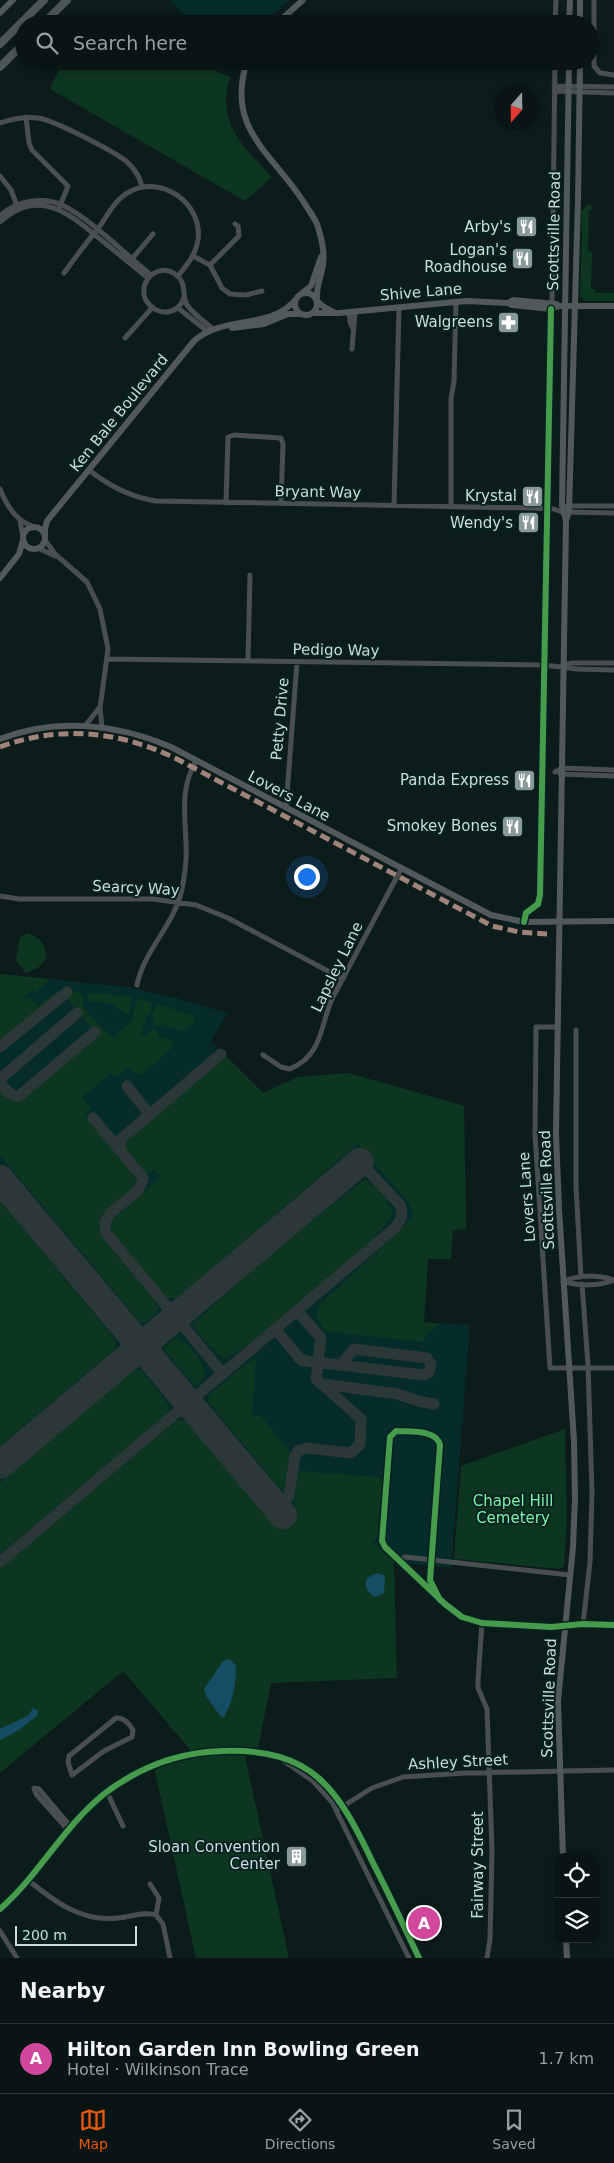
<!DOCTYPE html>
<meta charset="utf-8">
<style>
:root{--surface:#091514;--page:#121e1d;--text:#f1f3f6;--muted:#999fa0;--line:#293434;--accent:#ea580c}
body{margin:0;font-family:"DejaVu Sans",sans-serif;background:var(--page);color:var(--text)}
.controls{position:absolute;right:15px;bottom:15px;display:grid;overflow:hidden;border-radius:10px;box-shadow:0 2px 8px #0003}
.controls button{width:45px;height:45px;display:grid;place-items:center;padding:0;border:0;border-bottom:1px solid var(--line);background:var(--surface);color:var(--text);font:25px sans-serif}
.compass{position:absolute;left:494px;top:85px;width:45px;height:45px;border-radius:50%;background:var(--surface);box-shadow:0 2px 8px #0003;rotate:200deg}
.scale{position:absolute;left:15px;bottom:12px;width:122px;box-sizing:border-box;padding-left:5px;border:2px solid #ccdcdb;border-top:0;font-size:14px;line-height:18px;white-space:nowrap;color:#ccdcdb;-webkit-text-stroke:4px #062221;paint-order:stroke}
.you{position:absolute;left:306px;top:876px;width:18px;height:18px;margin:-12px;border:4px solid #fff;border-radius:50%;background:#1a73e8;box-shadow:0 0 0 8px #1a73e833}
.badge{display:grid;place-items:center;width:32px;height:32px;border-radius:50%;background:var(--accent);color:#fff;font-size:16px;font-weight:700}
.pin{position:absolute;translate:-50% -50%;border:2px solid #fff;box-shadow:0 1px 5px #0006}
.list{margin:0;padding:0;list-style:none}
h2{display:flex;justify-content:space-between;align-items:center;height:65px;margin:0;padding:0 20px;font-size:21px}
h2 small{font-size:16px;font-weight:400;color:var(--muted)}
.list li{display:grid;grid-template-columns:32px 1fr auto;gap:15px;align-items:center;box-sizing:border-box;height:70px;padding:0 20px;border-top:1px solid var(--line)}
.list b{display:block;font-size:19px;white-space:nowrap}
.list p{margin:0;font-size:16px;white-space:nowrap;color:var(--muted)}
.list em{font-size:16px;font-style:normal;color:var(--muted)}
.icon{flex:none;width:28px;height:28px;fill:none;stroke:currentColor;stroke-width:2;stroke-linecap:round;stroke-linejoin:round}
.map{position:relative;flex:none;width:614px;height:1958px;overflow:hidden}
.search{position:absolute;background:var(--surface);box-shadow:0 2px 8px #0003;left:15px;right:15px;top:15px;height:55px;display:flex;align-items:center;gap:12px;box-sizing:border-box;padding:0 18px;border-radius:28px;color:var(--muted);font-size:19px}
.sheet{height:135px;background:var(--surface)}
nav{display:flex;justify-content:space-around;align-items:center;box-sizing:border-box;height:70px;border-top:1px solid var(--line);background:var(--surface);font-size:14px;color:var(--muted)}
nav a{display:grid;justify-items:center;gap:2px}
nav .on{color:var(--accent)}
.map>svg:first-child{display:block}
</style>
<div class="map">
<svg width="614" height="1958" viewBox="0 0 614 1958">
<rect width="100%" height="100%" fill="#0c1c1b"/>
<path fill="#052b2a" d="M170,0H289L263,24H189L181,12Z
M0,974L128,987L176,998L228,1013L211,1041L263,1093L298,1077L348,1073L464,1106L466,1229L453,1230L451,1259H428L424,1322L470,1325L451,1568L394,1562L0,1600Z"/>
<path fill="#0d3620" d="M63,61H193L230,77C228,84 226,93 226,101C227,135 251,154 272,177L245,201L50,89Z
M589,204L592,206V210L589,211L588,251L592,252L591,289H595V293H614V301H585L580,297L582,233L581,211Z
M28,933C42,938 46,945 46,959L38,968L26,973L16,961L20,937Z
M0,974L50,979L36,993L33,990L24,997L26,1000L30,997L38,1006C45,1000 52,991 62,992L22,1027L19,1026L0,1043Z
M71,992H79L83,996V1007L112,1038L131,1021L136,1002L140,998L152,1003L150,1015L147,1014L141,1034L148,1036L151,1029L153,1028L158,1031V1036L175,1042L169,1051L141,1075H136L128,1068L115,1077L111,1073L82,1098L91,1108L84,1115L135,1174L136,1180C128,1202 90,1206 102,1237L155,1301L158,1307L156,1314L145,1323L139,1321L0,1155V1086L10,1098L16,1100L21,1097L98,1034L65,997Z
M91,993L129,996L132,1000L129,1015L111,1004L89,1001L88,995Z
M157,1004L193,1015L196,1020L184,1031L161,1024L157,1027L152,1024L154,1017L152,1016Z
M226,1056L263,1093L298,1077L348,1073L464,1106L466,1229L453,1230L451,1259H428L424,1322L441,1324L430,1331L423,1342L324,1331L316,1314L321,1303L411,1220L413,1212L407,1201L358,1144L177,1298H166L162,1295L113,1234L110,1227L113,1219L160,1177L154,1170L146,1174C135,1167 122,1154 124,1141Z
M365,1179C378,1188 388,1198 393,1214C372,1247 324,1285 293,1309C271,1327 250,1346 224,1359C212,1349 200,1339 194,1325L195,1321L284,1243Z
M0,1201L112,1335L116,1344L115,1349L0,1446Z
M177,1337C192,1345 200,1359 206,1374L196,1387L163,1349Z
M256,1359L252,1416H261L291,1453L287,1488L284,1489L280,1488L208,1402V1398L211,1393L247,1363Z
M137,1371H142L169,1405L168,1413L0,1554V1483L131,1372Z
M181,1420L188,1423L273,1524L295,1506L297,1474L300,1471L379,1477L382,1481L377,1538L373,1543L394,1562L397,1678L271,1683L257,1752H244L289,1958H196L156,1776L155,1764L193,1753L123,1671L0,1773V1568L175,1422Z
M565,1429L567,1520L564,1566L559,1569L454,1559L461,1466Z"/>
<path fill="#144d64" d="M377,1573L385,1576L384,1593L375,1597C367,1593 364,1586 367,1578Z
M230,1659L236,1666C236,1684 233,1702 224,1717H221L206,1696L204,1689L223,1661Z
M33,1708L38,1711L37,1716L19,1730L0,1740V1729L29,1715Z"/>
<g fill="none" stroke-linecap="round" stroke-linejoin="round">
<path stroke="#2c3837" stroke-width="11" d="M0,1047L67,992
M0,1079L77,1013
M0,1083C5,1089 11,1097 19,1096L95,1032
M127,1086L150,1115
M93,1118L143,1178C140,1202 98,1207 106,1233L223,1374
M120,1151L121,1139L221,1054
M276,1330L302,1361
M298,1357L306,1361L424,1375L429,1372L431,1364L427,1358L354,1349L340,1365
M323,1384L398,1394L418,1401L434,1404
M266,1495C274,1502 281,1503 289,1496L295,1456L298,1451L307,1448L351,1453L360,1444L361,1419L316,1379L321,1338L298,1312
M0,1562L396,1227L402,1217L401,1206L360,1162"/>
<path stroke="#2c3837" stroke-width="28" d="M0,1179L283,1515
M0,1465L360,1162"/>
<path stroke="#494f50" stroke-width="5" d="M594,0V66L600,73L614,75
M555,24L556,0
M554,86L614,87
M554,91L614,93
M26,117L29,143L32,150L68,186L60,206
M0,123C12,119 25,116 38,118C54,120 113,151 126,161C134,168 140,177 142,187
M0,176L11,190L17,206
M0,216C15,201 43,196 62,205C90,218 126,255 151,275
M0,222C38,187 69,213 100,239C116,252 132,265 148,278
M193,256L210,265L222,288L230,294L246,295L262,291
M131,260L153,234
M210,265L239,236L238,226L235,224
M64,273C75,258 85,244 97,230C107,217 114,200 129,192C161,174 203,203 198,240C196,254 187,265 178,276
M184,297C180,312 163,317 151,306C132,290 154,260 175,274C188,283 181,295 187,305C193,314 205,322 213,329
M552,303L555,61
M178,308L207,331
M349,312L350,322L353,329
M125,338L152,308
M352,349L355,312
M89,470C109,486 130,497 156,501L530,508L554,509L562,512L614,513
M0,489C6,505 15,520 32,526
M226,503L228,437L234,435L281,438L283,444L281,503
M394,506L399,307
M567,506H614
M451,507V399L454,381L456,301
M20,521L23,537
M45,540L55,554L87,582L100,609L108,649L100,708L102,727
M38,548L55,556
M108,659L544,665L577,669L614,670
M248,661L250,575
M565,665L572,663H614
M85,726L99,708
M555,772L562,768L614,770
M560,774L614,776
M286,808L297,662
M0,896L19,899H153L196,905L228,918L343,979
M524,922L526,913L538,904L540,895L551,309
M137,985C144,950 175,924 182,889C185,874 187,858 186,843C185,813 180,788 196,761
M557,1027H536L535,1134L550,1368H614
M576,1030V1186L581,1277
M263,1055L281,1067L290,1069C323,1055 320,1026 332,999L401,869
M563,1282C578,1274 598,1275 614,1280
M564,1282C580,1286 599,1286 614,1280
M582,1284L588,1365L592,1492L590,1562L583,1624
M399,1560L405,1557L570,1575
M440,1600L430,1580L440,1445C436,1429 410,1432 396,1431L390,1437L382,1541L385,1547L445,1604L462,1617L482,1623L551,1627L583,1624L614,1625
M482,1623L478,1680V1688L487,1709L492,1851L490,1939L487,1958
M116,1718C124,1717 129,1723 133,1730L132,1737L104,1751L72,1775L68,1762L69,1756Z
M281,1759L313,1781L332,1802L409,1958
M107,1792L123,1826
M337,1810L372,1788L403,1777L465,1773L614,1770
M69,1831L36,1794L34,1788L39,1789L72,1828
M28,1880C55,1902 81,1922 118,1918C130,1917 145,1911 156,1915L163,1924L170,1958
M150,1884L159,1898L156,1915
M0,1909C39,1875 64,1826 104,1794C138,1768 179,1752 223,1751C313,1748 338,1789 373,1863C389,1894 404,1926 419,1958
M0,1931L17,1958"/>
<path stroke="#52595b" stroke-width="6" d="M0,13L13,0
M276,24L303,0
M569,24L570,0
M580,24V0
M247,61C225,130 273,153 305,204C309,211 314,217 317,224C321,236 325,253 323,265C321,277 316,287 317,299
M295 304a11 11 0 1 1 22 0a11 11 0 1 1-22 0Z
M302,293L311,286L321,257
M317,301L324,307L335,313
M508,303L513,300L556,304L559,306H614
M312,313H339L466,301L508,303L512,305L551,309L559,306
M232,328L264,324L288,314H302
M566,520L562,506L569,61
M23 538a11 11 0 1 1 22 0a11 11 0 1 1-22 0Z
M45,537V529L47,521L194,341C224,314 271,331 297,298
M0,578L19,554L23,540
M0,739C56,717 117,724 171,747L491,915L524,922L614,921
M563,1857L558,1701L573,1547L575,1499L574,1441L559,1209L556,1134L566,520L569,512L578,200L580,61
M566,1939L567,1958"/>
<path stroke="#4d5657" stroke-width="8" d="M43,24L67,0
M0,44L44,0
M0,67L24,43"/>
<path stroke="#a18479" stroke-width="5" stroke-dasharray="10 5" stroke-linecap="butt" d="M0,747C59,725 119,731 175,758L492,926L519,932L547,934"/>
<defs>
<path id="cycleway" d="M524,922L526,913L538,904L540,895L551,309
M440,1600L430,1580L440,1445C436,1429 410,1432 396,1431L390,1437L382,1541L385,1547L445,1604L462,1617L482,1623L551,1627L583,1624L614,1625
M0,1909C39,1875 64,1826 104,1794C138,1768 179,1752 223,1751C313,1748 338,1789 373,1863C389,1894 404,1926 419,1958"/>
</defs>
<use href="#cycleway" stroke="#062221" stroke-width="9"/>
<use href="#cycleway" stroke="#469c4c" stroke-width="6"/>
</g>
<defs>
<symbol id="restaurant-square" viewBox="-11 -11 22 22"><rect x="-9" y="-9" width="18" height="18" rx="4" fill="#899998" stroke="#062221"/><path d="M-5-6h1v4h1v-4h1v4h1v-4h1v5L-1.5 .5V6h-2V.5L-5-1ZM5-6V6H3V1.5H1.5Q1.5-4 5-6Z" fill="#fff"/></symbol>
<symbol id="pharmacy-square" viewBox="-11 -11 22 22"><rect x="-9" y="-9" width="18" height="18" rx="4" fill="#899998" stroke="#062221"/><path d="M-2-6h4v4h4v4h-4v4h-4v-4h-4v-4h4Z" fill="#fff"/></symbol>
<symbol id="building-square" viewBox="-11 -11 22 22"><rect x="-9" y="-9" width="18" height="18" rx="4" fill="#899998" stroke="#062221"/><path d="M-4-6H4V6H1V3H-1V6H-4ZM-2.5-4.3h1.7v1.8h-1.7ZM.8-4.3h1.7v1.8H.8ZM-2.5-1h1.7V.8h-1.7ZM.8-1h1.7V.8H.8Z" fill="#fff"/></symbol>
</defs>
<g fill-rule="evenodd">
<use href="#restaurant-square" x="514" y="214" width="25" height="25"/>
<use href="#restaurant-square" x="510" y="246" width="25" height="25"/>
<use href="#pharmacy-square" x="496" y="310" width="25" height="25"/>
<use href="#restaurant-square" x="520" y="484" width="25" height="25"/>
<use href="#restaurant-square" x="516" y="510" width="25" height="25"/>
<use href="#restaurant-square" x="512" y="768" width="25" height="25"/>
<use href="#restaurant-square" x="500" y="814" width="25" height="25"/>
<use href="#building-square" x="284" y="1844" width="25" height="25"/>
</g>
<g text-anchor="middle" stroke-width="4" stroke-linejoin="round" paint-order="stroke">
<g font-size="15" fill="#ccdcdb" stroke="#062221" text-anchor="end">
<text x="511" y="232">Arby's</text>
<text x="507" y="255">Logan's<tspan x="507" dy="17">Roadhouse</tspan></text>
<text x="493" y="327">Walgreens</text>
<text x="517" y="501">Krystal</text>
<text x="513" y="528">Wendy's</text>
<text x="509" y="785">Panda Express</text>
<text x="497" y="831">Smokey Bones</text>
<text x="280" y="1852">Sloan Convention<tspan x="280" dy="17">Center</tspan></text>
</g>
<g font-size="15" fill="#ccdcdb" stroke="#062221">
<text transform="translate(554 231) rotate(-89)" y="5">Scottsville Road</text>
<text transform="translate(421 292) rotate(-5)" y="5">Shive Lane</text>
<text transform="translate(119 413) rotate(-51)" y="5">Ken Bale Boulevard</text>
<text transform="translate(318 492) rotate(1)" y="5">Bryant Way</text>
<text transform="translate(336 650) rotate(1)" y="5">Pedigo Way</text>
<text transform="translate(280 719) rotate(-85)" y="5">Petty Drive</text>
<text transform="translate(289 796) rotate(28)" y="5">Lovers Lane</text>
<text transform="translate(136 888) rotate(3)" y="5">Searcy Way</text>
<text transform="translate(337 967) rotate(-64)" y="5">Lapsley Lane</text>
<text transform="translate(547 1190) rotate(-92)" y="5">Scottsville Road</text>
<text transform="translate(527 1197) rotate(-94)" y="5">Lovers Lane</text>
<text transform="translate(549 1698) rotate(-88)" y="5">Scottsville Road</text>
<text transform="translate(458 1762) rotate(-3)" y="5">Ashley Street</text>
<text transform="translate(478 1865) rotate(-90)" y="5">Fairway Street</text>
</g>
<g font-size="15" fill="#7af3a8" stroke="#062221">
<text x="513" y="1506">Chapel Hill<tspan x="513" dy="17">Cemetery</tspan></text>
</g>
</g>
</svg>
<div class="controls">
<button><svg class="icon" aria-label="locate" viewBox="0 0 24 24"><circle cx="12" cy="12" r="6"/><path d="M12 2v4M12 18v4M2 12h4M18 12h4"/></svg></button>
<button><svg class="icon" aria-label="layers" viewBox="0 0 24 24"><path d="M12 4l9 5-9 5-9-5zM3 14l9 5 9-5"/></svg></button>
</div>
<svg class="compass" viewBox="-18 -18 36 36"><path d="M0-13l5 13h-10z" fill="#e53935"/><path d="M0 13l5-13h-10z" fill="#999fa0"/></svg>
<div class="scale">200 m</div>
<div class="you"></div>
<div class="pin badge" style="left:424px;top:1923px;background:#d1479c">A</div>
<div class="search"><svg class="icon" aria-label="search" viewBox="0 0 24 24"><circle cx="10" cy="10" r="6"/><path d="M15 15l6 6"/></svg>Search here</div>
</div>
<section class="sheet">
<h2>Nearby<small></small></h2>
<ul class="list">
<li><span class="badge" style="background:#d1479c">A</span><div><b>Hilton Garden Inn Bowling Green</b><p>Hotel · Wilkinson Trace</p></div><em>1.7 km</em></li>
</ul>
</section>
<nav>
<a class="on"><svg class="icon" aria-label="map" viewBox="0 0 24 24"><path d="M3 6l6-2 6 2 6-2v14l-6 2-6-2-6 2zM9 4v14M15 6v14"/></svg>Map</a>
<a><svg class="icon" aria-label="directions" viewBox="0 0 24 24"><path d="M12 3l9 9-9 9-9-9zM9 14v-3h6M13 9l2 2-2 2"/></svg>Directions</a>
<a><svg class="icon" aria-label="saved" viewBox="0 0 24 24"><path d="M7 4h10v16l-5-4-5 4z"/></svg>Saved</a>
</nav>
